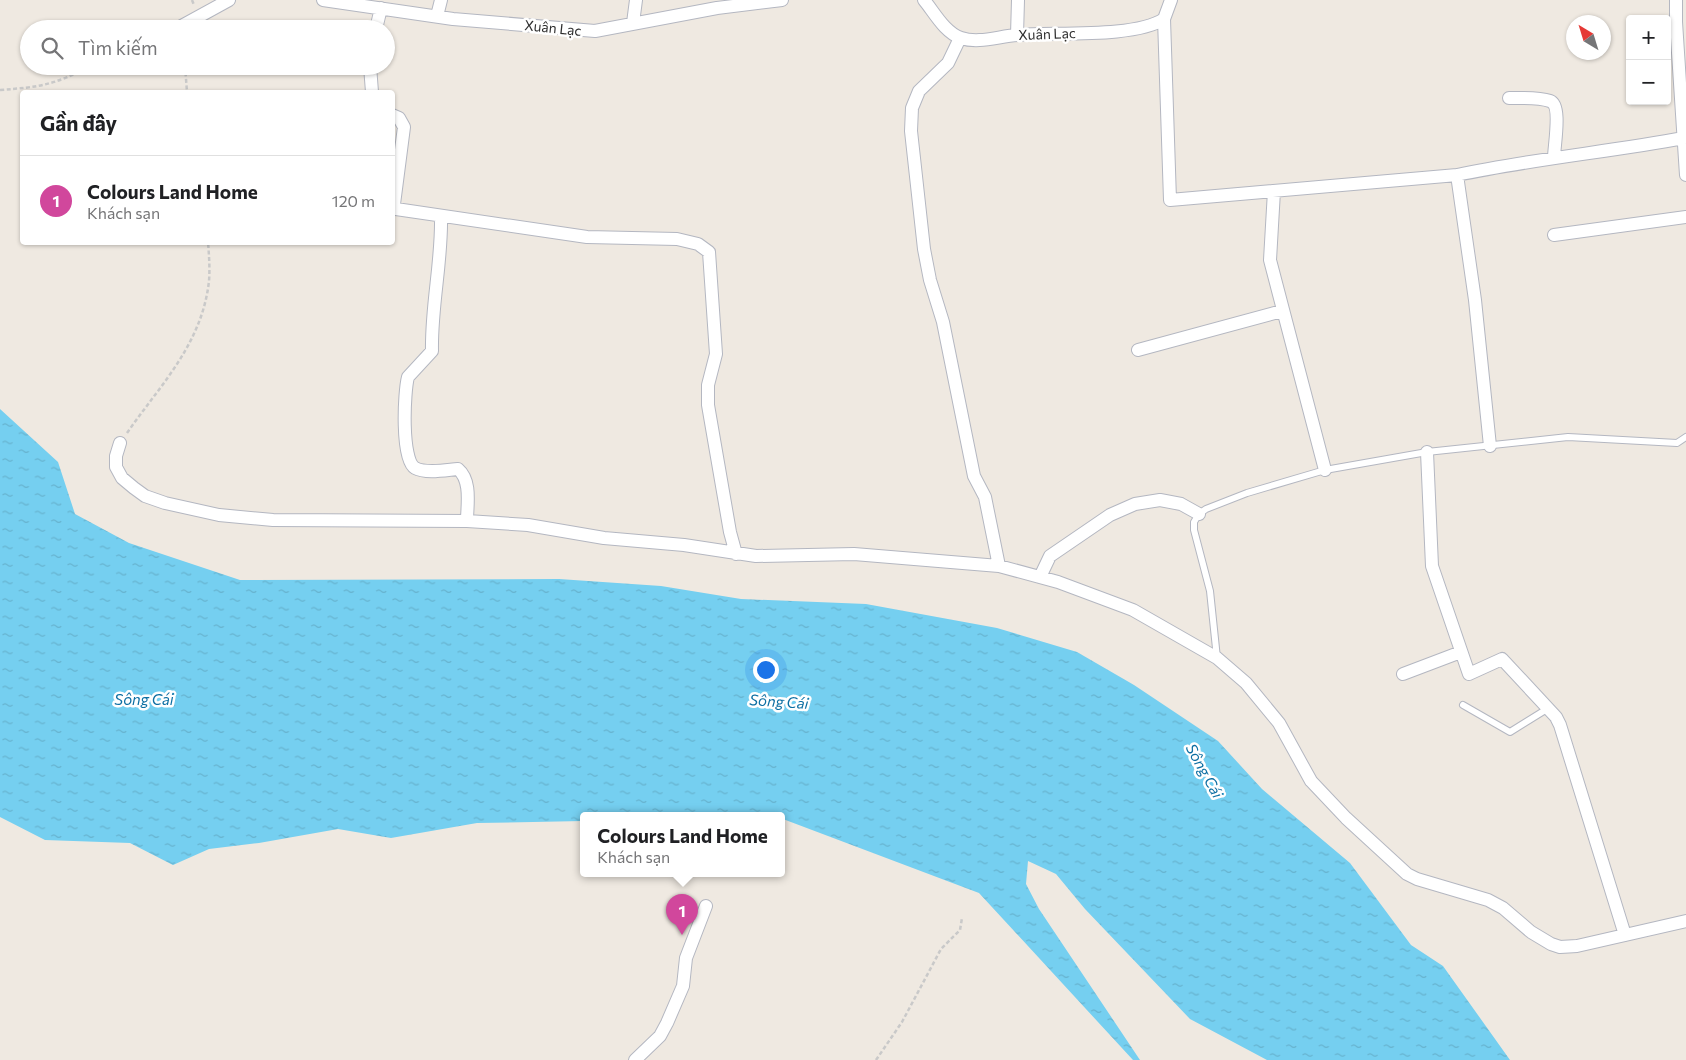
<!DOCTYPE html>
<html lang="vi">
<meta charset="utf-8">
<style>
:root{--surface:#fff;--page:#f2f2f2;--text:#202124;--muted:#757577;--line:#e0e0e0;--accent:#ea580c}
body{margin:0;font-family:Commissioner,sans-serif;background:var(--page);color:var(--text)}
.controls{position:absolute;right:15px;top:15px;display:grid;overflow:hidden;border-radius:5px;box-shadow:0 1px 4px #0004}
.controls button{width:45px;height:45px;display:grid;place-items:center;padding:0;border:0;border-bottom:1px solid var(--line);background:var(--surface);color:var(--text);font:25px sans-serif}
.compass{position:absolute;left:1566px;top:15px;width:45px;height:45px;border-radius:50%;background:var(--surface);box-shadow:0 1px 4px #0004;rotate:322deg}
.you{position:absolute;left:765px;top:669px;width:18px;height:18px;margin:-12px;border:4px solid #fff;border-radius:50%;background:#1a73e8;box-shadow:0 0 0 8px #1a73e833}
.badge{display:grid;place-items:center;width:32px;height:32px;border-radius:50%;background:var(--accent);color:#fff;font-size:16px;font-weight:700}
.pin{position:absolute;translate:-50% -41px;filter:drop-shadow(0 1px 2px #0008)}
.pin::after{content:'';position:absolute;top:26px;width:18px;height:15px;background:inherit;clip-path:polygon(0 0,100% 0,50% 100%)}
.popup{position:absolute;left:580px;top:812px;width:205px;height:65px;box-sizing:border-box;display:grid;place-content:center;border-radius:5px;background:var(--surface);filter:drop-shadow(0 1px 4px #0005);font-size:16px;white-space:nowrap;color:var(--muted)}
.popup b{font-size:19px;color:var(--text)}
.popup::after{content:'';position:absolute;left:50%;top:100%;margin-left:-10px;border:10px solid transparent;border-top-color:var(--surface)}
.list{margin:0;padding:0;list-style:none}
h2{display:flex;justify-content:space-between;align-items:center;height:65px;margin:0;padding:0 20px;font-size:21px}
h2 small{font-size:16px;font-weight:400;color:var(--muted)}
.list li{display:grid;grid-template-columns:32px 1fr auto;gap:15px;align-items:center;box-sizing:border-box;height:90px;padding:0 20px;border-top:1px solid var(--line)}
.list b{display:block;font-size:19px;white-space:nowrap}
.list p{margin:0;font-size:16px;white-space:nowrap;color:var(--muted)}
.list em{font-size:16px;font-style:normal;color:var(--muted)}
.icon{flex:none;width:28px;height:28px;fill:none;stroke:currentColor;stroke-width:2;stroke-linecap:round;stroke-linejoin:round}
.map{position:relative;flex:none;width:1686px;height:1060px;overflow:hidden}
.search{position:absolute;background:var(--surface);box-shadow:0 1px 4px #0004;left:20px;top:20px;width:375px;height:55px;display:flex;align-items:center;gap:12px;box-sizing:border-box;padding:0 18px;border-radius:28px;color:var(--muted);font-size:19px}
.panel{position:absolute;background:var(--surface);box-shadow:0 1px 4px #0004;left:20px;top:90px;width:375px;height:155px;border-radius:5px}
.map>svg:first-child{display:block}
</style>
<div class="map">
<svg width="1686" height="1060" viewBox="0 0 1686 1060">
<defs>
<pattern id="water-ripples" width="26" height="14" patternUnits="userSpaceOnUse" patternTransform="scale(1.25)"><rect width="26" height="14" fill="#75cff0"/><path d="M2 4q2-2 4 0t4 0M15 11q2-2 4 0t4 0" fill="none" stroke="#66b2ce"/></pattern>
</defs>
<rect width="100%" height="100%" fill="#efe9e1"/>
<path fill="url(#water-ripples)" d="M0,409L58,462L75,514L129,543L240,580L559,579L661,586L741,599L866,604L997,628L1077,652L1134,685L1218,741L1262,789L1350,863L1411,945L1443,966L1510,1060H1267L1190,1019L1085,909L1056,874L1028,861L1026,884L1039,909L1140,1060H1133L979,893L767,813L699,816H583V821L477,823L391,838L338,829L259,843L209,849L173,865L130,843L45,840L0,817Z"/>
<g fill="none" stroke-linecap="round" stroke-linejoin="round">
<defs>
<path id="lane" d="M1217,658L1210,591L1194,530V522L1199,514L1206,509L1247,493L1325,470L1427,452L1568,437L1677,443L1686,437
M1463,705L1510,732L1547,709"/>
<path id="street" d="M323,0L453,19L595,31L717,8L782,0
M924,0C934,12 945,33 961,38C979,44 999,36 1018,35C1055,32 1135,38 1164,19L1171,0
M1676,0V22L1686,175
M437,16L441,0
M1164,19L1170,200L1457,175C1532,159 1608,152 1684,138
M633,23L636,0
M178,28L229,0
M376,29L381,8
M1017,35L1018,0
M960,38L948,63L919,91L912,108L911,131L924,249L930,280L943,322L974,476L985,497L999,566
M370,66L372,92
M1509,98C1521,98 1538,97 1550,101C1562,105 1554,146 1554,158
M392,115L399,118L404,127L394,204L396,209L587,237L677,239L698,244L709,252L716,354L708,385V405L730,532L736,554
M1457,175L1475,300L1490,446
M1274,191L1270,260L1325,470
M441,217C442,262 431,306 432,351L408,377C404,392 401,460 415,468C426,474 446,470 458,469C472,481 467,505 467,521
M1554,235L1686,217
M1138,350L1282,311
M120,443L116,456V467L122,478L134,488L145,496L165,503L219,515L273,520L467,521L528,525L604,538L684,545L756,556L854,554L999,566L1058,582L1133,610L1217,658L1246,683L1279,723L1311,781L1346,818L1407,874L1417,879L1488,900L1503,908L1531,932L1551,944L1560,947L1577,946L1686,921
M1427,452L1432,566L1469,674L1502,659L1556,717L1560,725L1625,935
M1040,577L1050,556L1110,515L1135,504L1160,500L1181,504L1199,514
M1403,674L1461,652
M635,1060L660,1036L667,1023L683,986L686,958L706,906"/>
</defs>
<use href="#lane" stroke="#b4b7c1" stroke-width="8"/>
<use href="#street" stroke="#b4b7c1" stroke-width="14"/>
<path stroke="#c9c9c9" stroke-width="2.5" stroke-dasharray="4 2.5" stroke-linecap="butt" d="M192,0L194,5
M185,66L187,92
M0,90C40,87 54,85 91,66
M127,433C161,384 202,344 209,281C210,268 209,255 208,242
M876,1060L902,1022L941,949L960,930L962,918"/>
<use href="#lane" stroke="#fff" stroke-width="6"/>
<use href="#street" stroke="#fff" stroke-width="12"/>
</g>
<g text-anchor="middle" stroke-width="5" stroke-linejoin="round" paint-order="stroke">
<g font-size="14" fill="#2e2e2e" stroke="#fff">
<text transform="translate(553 28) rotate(6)" y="5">Xuân Lạc</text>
<text transform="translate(1047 34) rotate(-2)" y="5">Xuân Lạc</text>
</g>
<g font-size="15" font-style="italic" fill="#0d6fa3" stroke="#fff">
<text x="144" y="705">Sông Cái</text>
<text transform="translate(779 702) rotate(4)" y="5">Sông Cái</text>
<text transform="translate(1204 771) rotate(61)" y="5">Sông Cái</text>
</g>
</g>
</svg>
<div class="controls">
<button>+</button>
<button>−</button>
</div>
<svg class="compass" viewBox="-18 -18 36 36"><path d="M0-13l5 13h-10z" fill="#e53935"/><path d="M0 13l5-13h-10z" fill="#757577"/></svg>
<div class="you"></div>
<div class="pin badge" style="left:682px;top:935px;background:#d1479c">1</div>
<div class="popup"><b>Colours Land Home</b>Khách sạn</div>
<div class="search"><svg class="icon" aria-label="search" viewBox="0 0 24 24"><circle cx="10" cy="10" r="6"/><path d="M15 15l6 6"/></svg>Tìm kiếm</div>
<section class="panel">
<h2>Gần đây<small></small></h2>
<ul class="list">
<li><span class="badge" style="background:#d1479c">1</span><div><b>Colours Land Home</b><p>Khách sạn</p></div><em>120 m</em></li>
</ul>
</section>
</div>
